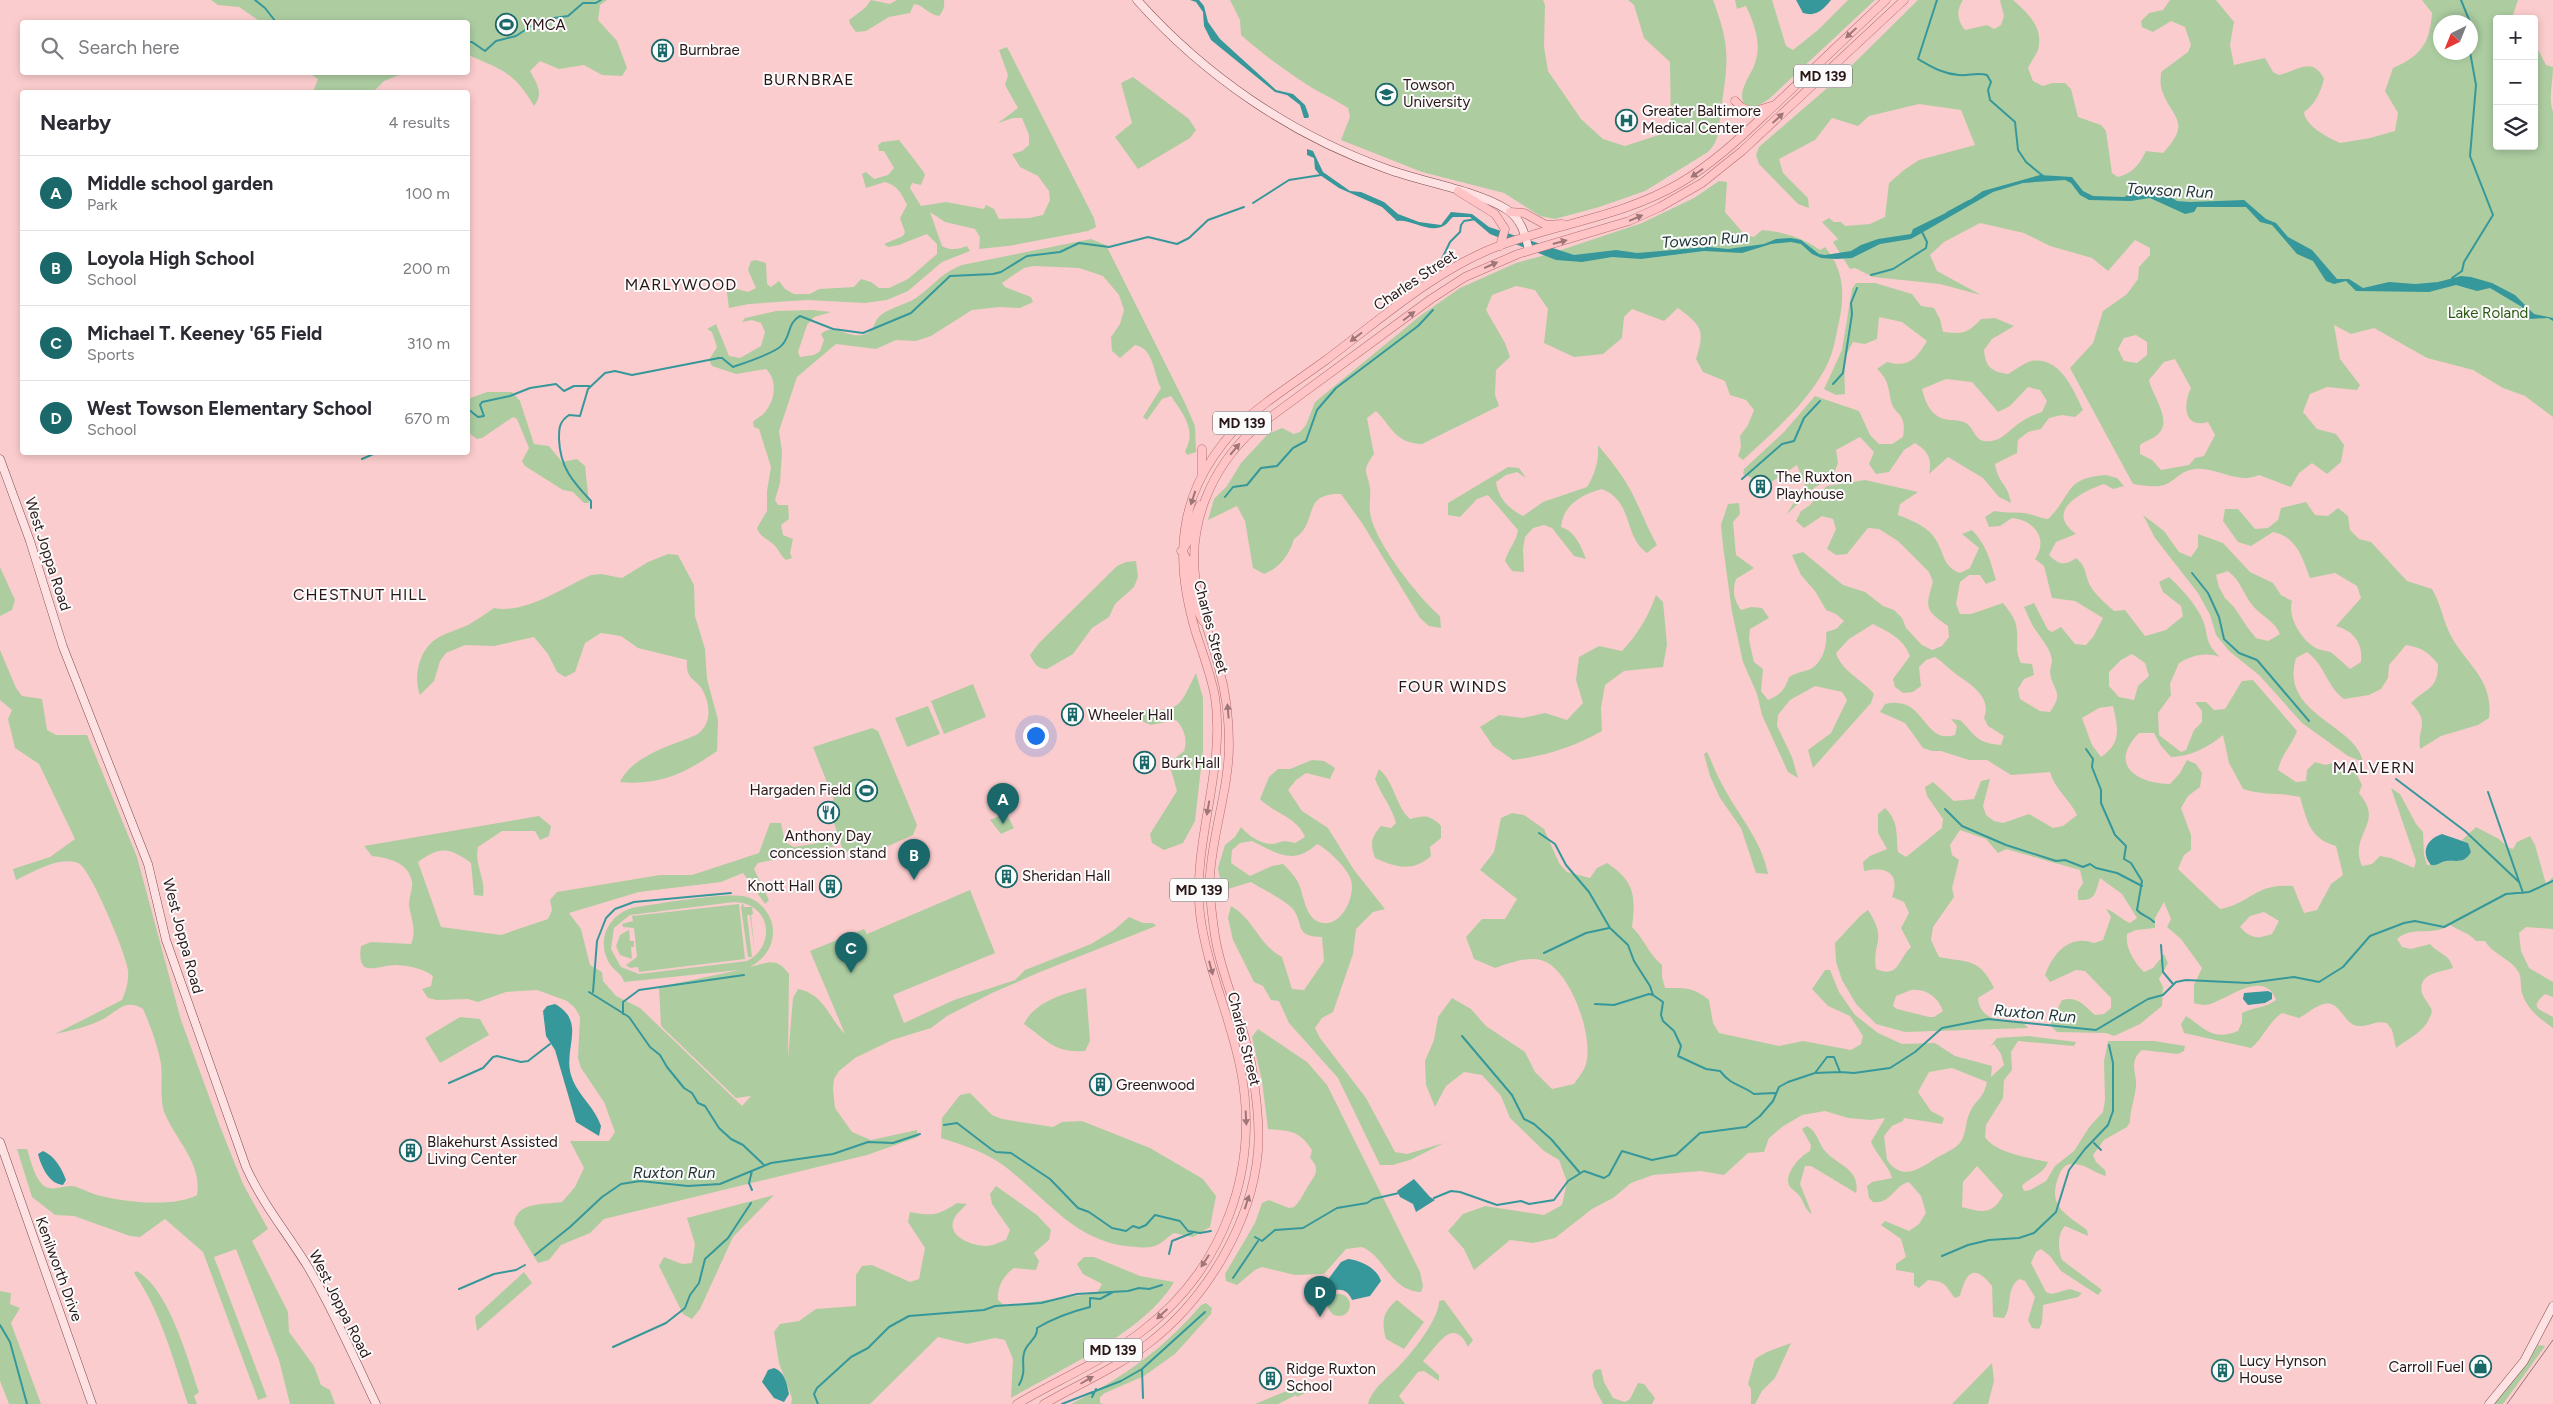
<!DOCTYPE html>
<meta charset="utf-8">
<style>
:root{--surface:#fff;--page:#f2f2f3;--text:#2b2b33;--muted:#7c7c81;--line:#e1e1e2;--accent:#1a6869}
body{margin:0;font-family:Figtree,sans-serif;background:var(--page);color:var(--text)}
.controls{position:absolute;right:15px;top:15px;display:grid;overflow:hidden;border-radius:5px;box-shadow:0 2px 8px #0003}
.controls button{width:45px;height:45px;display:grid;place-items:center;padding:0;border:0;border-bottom:1px solid var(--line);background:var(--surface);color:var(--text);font:25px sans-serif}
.compass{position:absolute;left:2433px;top:15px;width:45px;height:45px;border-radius:50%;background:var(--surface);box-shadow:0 2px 8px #0003;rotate:223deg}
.you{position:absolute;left:1035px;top:735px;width:18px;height:18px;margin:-12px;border:4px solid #fff;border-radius:50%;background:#1a73e8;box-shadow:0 0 0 8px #1a73e833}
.badge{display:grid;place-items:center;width:32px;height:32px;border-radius:50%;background:var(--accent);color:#fff;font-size:16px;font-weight:700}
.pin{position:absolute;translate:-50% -41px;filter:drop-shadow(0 1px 2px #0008)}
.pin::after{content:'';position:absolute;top:26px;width:18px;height:15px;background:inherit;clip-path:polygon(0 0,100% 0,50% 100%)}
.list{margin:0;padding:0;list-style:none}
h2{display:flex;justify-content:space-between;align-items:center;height:65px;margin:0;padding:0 20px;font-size:21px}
h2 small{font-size:16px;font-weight:400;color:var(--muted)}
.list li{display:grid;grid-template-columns:32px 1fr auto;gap:15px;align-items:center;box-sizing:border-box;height:75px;padding:0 20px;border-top:1px solid var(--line)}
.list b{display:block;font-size:19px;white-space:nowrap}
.list p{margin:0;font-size:16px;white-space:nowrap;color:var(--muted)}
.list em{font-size:16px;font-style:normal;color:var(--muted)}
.icon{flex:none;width:28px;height:28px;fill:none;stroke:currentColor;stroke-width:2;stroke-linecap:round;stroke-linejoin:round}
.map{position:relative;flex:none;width:2553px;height:1404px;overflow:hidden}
.search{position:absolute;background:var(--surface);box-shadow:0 2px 8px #0003;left:20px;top:20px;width:450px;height:55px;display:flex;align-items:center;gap:12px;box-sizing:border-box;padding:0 18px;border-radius:5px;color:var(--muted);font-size:19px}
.panel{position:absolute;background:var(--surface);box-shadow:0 2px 8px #0003;left:20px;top:90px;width:450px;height:365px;border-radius:5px}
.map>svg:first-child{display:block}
</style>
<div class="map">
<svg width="2553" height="1404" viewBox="0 0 2553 1404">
<rect width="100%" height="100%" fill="#fbcccd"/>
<path fill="#adcda1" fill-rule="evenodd" d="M211,0H607L600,5L598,20L617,41L627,68L622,76L602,75L584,65L559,69L540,61L530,71C537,84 544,93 534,106C515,73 501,69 468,55V22H261L239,7L218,5Z
M871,0L890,4L897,0H944C945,6 943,12 939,16C927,14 924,5 914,4L910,13L889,17L866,31L856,32L850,24L849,20L865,8Z
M1230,0H1543L1545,5L1544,47L1548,71L1581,119L1603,139L1625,146L1671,131L1670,62L1644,38L1634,5L1628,0H1713C1731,48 1728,60 1721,110C1718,127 1721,139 1708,152L1645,191L1599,207L1555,219L1540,216L1504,193L1422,172L1341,140L1350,117L1348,108C1333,98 1317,92 1303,82C1282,68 1260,52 1241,35L1240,20Z
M1735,0H1772L1786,46L1793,50L1818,30L1848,0H1875L1769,99L1754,108L1744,104C1737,90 1751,76 1755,63C1762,44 1754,23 1746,6L1737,9Z
M1918,0H1963C1956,11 1957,20 1965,30L1987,25L1994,29L2001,25L2004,16L2000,0H2013C2028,13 2044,28 2038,50C2036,55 2031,62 2028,68L2033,81L2043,86L2052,83H2065L2071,89L2078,117L2101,125L2106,131L2112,173L2118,177C2133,173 2139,165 2146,151L2163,153C2194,119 2170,119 2161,87C2160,83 2161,76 2161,72L2188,52L2191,45L2185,27L2171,21L2153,32L2142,27L2141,21L2149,13L2163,10L2170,0H2216L2234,22L2230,45L2234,65L2265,58L2273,72L2279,75C2296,72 2312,55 2324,79C2321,91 2315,105 2304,112C2305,126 2329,138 2340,143L2370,138L2395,131L2398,113L2385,91L2393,68C2421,56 2430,43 2432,13L2422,0H2518L2513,15L2515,19H2497V146H2534V42L2546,65L2553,67C2553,83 2548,97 2553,112V417L2525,396L2503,388L2473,370L2427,358L2374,328L2351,334L2334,325L2340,359L2360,385L2357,390L2327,387L2310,394L2303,412L2317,429L2336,434L2344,445L2341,462L2327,474L2312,463L2299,473L2291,487L2259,475C2237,485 2218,467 2195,469C2179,471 2176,481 2164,485C2155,488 2141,485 2133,484L2070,368L2093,343L2103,311L2127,294L2138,279L2139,267L2150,255V248L2135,240L2108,271L2092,258L2050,246L2024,233L1980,223L1944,242L1930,255L1937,271L1981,295L1940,284L1873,277L1855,268L1850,269L1833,242L1838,239L1822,222L1829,218L1834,222H1841L1845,226L1870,224L1885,217L1889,183L1904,170L1919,160L1975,145L1961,110L1919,104L1869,116L1858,126L1832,118L1815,140L1779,159L1783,173L1808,198L1809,208L1798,204L1759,164L1756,155L1759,147L1840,77ZM2440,22H2470V52H2440ZM2136,335L2147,342V355L2137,363L2124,361L2118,349L2124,338ZM2175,359L2191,388C2183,404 2183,429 2208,422L2215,435L2204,456L2195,458L2189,465L2161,470L2152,460L2140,454V445C2145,441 2153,439 2157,435C2174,421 2152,396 2149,380L2164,362Z
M1007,47L1094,218L1096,227L1088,231L1008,246L979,249L980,237L975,229L945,222L930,212L942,246C950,251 959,249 967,246L970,251L942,262L908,291L887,300L865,303L807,300L749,304L729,308L726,286L748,292L756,288L748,270L751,261L756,260L766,263L767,284L771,287L779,281L785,289L794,294H810L819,289L854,287L861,279L871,282L879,288H889L908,279L937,254V244L927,234L899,245L888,247L884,244L903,236L905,232L900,218L907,205C901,193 898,186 885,182L866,188L862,174L866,172L874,179L888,175L894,168L884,151H879L878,145L882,142L899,140L923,171L925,175L921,185L912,183L910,188L921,206L946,202L984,209L986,205L994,209L999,219L1029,218L1043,215L1050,200L1049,191L1038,176L1020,167L1012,154L1022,151L1029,145V135L1022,118H1013L998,123L1018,108L1005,85L1008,75L999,50Z
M309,73H404L384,81L373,92H313L318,79Z
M1133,77L1189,119L1196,130L1190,138L1138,169L1115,137L1132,123L1121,83Z
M1719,181L1727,182L1725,212L1745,235L1754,237L1762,230C1784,232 1801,237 1820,250L1825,247C1844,270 1845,294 1839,322C1836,335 1834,350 1828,363C1809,402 1774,431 1743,460L1738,456L1741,447L1740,436L1748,425L1754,410L1746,400L1730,395L1725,381L1703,372L1696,359C1705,330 1702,326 1678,308L1664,321L1632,309L1624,317L1622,338L1603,354L1574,357L1544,343L1548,309L1535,290L1516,286L1492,295L1486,310L1505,343L1510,357L1496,370L1495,395L1499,406L1422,444C1395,443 1393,428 1376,411L1367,418L1374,454C1360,474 1368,470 1370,489C1371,496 1369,504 1370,512C1373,540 1418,597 1440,616L1441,628L1429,626L1420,618L1362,523L1341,494C1300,493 1320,522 1294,539C1289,555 1280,568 1264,574L1253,568L1245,521L1237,506L1208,520L1214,499L1227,486L1241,463L1268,434L1282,428L1294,434L1300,432L1306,425L1315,402L1420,316L1460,288L1516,263L1549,254L1642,223L1694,198Z
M1091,239L1106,245L1185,403L1195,426L1196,452L1187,455L1185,451C1197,430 1183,414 1171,396L1162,399L1147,420L1143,417L1161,388C1153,375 1155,349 1135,345L1120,358L1112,351L1111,337L1120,324L1124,310L1119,295L1103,276L1079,268L1034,266L1024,268L1002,283L1005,287L1031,297L1033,302L1020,308L1000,307L972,310L931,336L916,341L896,340L876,349L836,344L797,377L779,431L782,452L780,483L775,500L778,505H788L789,519L781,525L783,535L793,539L790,553L792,558L786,560C780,555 778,548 773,544C766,538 760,537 757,528L767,511V491L771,467L759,429L754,427L753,422C756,418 761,417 765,412C775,400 778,381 766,369L736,374L712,366L709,360L717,347L712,332L707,329L716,324L729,356L740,358L761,346L765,332L761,323L752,320L742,322L745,318L776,311L812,310L831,312L814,317L807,325L798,352L800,357L814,355L820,351L824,340L821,334C833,321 852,342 868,333C875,328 874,320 881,315C891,307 905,305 916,298C933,286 941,273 962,265Z
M1856,283H1875L1912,294L1921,306L1934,308L1940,319L1943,332C1963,334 1967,334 1981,319L1995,318L2014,326L1992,339L1984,350C1986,367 1990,371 2008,374C2015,370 2024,363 2031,361C2060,356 2073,389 2083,410L2075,417L2062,415L2049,418L2041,429L2028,432L2018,440L2017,453L1995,464C1998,484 2008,483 2011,503L1999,497L1983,478L1948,457L1929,474C1932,459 1929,452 1915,443L1904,450L1889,472L1876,474L1869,464L1874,452L1860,437L1836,450L1838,463L1833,476L1814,488L1786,515L1805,485L1797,465L1767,485L1743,474L1744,469L1784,432L1815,396L1859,411L1870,435L1879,444H1892L1903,437C1907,411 1895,417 1891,401C1888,386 1888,379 1877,369L1887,362C1909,368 1916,359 1927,341L1902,322L1879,317L1877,339L1865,344L1853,342L1844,359L1845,394L1836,395L1824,389L1842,350L1852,289ZM1946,379L1972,382L1998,412L2010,406L2028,387L2040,390L2047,401L2042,412C2033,415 2026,418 2018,424C2011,429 2004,437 1996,440C1973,446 1977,430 1966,423C1958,419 1952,421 1944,419C1930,415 1925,401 1922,389Z
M487,392H512L520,401L534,444L549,446L562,462L577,459L585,466L589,503H584L573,492L563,490L525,466L522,461L529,448L517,419L513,417L482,438L477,439L469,433L468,399Z
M1598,445C1610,460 1623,475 1632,493C1641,510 1647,528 1657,545L1647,553C1623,536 1634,502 1602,489C1582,494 1563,505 1561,527C1575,531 1581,546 1586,559L1574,556L1552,528L1544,525L1533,528L1525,537L1523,549L1524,572L1512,571L1505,561C1508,549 1516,543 1518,530L1488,495L1477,499L1460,517L1448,515V503L1508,467L1519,468L1526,478L1517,472L1506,475L1496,482C1498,498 1509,509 1523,516L1543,502L1587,487C1595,474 1599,461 1598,445Z
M2106,475L2117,478L2124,486L2113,489L2104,484C2081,492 2044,511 2076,534L2056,542L2049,555C2059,565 2065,566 2076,558C2088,568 2084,575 2091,587C2096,595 2106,604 2114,611L2125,610L2145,636L2166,630L2183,616L2181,606L2163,592L2159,582L2169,577C2182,589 2192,600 2201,616C2210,634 2202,640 2220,657C2205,652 2193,655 2179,663L2170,684L2171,695L2158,713L2159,735L2181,752L2186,750L2194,730L2202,722V711L2195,702H2206L2214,710L2225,709L2242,681L2253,680L2297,731C2292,745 2281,755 2278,770L2296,782L2306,781L2307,770L2315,762L2325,765L2336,762L2356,773L2362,785L2359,793C2362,797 2366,802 2367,806C2376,826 2350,839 2362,866L2372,864L2380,856L2391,858L2414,868L2416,861L2391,788L2400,794L2416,824L2423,832L2424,855L2427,865C2435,865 2440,862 2447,861C2458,860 2464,864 2471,852L2468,843L2462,840L2476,827L2499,839L2509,848L2513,849L2517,842L2530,836L2535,845L2546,884L2553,877V929L2526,927L2519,933L2521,951L2529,968L2553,982V997L2545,994C2528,1009 2540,1009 2553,1017V1028C2540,1019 2527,1009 2522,993C2520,987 2522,980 2519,973C2512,959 2493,955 2485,941H2476C2468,932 2459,931 2450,925C2432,937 2413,925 2397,939L2402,947L2411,949L2430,944C2438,954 2449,953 2453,968C2441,972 2417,973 2422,993C2424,999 2430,1005 2432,1011C2427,1031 2412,1036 2396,1048L2392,1030L2387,1023C2376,1020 2370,1026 2360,1026C2344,1027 2341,1000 2324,1004C2315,1006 2307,1014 2299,1018L2282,1013C2268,1022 2264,1038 2251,1048L2184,1033L2181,1024L2186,1016C2206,1029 2212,1041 2238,1031L2242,1022V1013C2254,1007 2266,1008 2276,1000C2265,970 2232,996 2213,1003C2207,1006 2200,1005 2194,1003V985L2202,968L2181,939L2167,927L2171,919L2164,902L2155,918V928L2136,930L2127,934C2125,948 2134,962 2144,972L2153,968L2164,954L2168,963L2159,979L2163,987L2162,1006L2140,1024L2114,1036L2106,1033L2057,1032L2050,1025L2062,1000C2077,996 2084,1005 2095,1015L2104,1014L2111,1008V998L2085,971L2076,970L2050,982L2045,975C2053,953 2070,934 2094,943L2103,940L2111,917L2106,909C2116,912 2120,919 2130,923L2137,918L2122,894L2100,878C2095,892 2097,901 2078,900V891L2083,883L2080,870L2006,849L1998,853L1986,839L1960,830L1950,845L1952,855L1959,860L1952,888L1954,897L1933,927L1931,940L1939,957C1968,963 1979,957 1994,988L1978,998C1979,1020 2004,1023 2022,1021L2028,1028L1905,1032L1876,1024L1856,1004L1842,980L1836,962L1835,943L1860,916L1868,910C1888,941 1872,940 1876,969C1899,979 1898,959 1911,947L1901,928L1909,913L1904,902L1892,897C1901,872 1885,866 1864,871L1863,862L1870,856L1887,849L1878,833V814L1885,808C1899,821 1896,835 1898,852L1906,857L1942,828L1943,819L1927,796L1925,787L1933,782L1954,801L1974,799L1981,781L1990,779L1983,806L1986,815L1994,821L2003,823L2029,814L2053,828L2063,826L2077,815C2070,800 2054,788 2050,772L2011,775L1987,760H1969L1941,751H1932L1923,748L1905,723L1880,712L1885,704C1926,694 1922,745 1955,735L1957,726L1951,719L1960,720C1976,735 1975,743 2001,745L2004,736L1988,726L1984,718C1992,698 1972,685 1957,675C1949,669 1943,662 1935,657L1926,660L1919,667L1921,686L1913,692L1903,693L1895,687L1893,679L1910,656C1903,638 1890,633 1873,624L1849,639L1836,653C1842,672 1862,679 1874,694L1871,703L1813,768L1808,750L1831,733L1847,700L1842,692L1815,686L1790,700L1778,715L1777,726L1792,757L1798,778L1788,772L1762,715L1757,694L1743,662L1732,612L1723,546L1721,525L1728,504L1739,503L1740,514L1733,522L1736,555L1754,568L1736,579C1732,592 1734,599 1741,610L1751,607L1762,608L1769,618L1750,629L1749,640L1754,662L1763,669L1761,691L1768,700C1780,695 1785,690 1789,677C1796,673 1801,672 1808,670C1822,665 1828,645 1826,632L1836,629L1844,621L1836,614L1826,610L1815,591L1801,575L1792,555L1803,552L1843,585L1865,592L1883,606L1894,610L1902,618L1906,628L1922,645L1932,650L1942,646L1949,637L1948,626C1925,610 1925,608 1933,582L1929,572L1898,541L1879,529L1868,528L1847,554L1836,555L1827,549L1836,529L1833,519L1822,516L1804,528L1796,521L1801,511L1810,505L1827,486L1865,480L1918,492L1900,504L1898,515C1911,520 1929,527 1936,540C1945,554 1942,566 1960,573L1970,568L1979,548L1962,534L1972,530C1987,545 1990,561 1996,580L1986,584L1980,575H1969L1960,582L1956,604L1960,614H1971L2003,603C2010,612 2017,620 2017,632C2018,644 2015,651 2021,663L2032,664L2034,675L2024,679L2018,689L2020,699L2040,711L2050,712C2065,691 2052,691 2050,672C2050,668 2052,664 2052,660C2050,648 2043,641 2037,632C2031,625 2028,615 2024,607L2034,603L2048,630L2052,632L2061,627L2075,644L2086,645L2093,637L2103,618L2075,601L2052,598L2044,566L2035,559C2049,539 2034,520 2012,518L2000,526L1989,527L1985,517L1994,511C2004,513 2013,512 2024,513C2032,514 2039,518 2048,519C2073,495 2063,478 2106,475ZM2132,654L2145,663L2149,676L2138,686L2134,700L2119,697L2109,686V672L2121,660ZM2113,706C2118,728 2122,743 2101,757L2092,745L2082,718L2099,708ZM2139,733H2154L2161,746L2171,757C2189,757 2209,747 2223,735L2229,763L2243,789C2264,796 2280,792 2300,797C2307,821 2310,839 2336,846L2343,875L2331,884L2317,910L2304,913L2293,886C2254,883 2252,903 2220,909L2178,869L2184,855L2191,850V835L2181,808L2188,796L2200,787L2202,773L2196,764L2187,760L2180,773L2170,784C2136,783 2108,765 2139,733ZM2264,912L2279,921L2272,934C2257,939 2251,939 2240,927L2250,916ZM1911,990C1926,988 1938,997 1943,1011L1934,1017H1929L1897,1009L1893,1006L1896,996Z
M2306,502L2315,515L2328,516L2338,508L2348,516L2350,530L2359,539L2371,542L2407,581L2432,589C2441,604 2443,621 2451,636C2466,664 2494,680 2489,718L2478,725L2441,736L2420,749C2417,726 2431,724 2411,703C2427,687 2438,690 2438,664C2428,652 2421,647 2406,645L2389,665L2388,678L2381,689L2369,695L2344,699C2326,686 2326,666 2307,652L2296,658C2279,715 2356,724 2363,762L2348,756L2302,723L2259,675L2229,651L2216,635L2210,615L2198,593L2155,538L2143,515L2164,531L2179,552L2191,557L2198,547V534L2223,543L2250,572L2273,583L2281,595L2292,601C2287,617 2302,641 2316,648C2321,651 2327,650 2332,653C2338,658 2344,664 2350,669L2361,662C2363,643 2354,631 2336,626L2361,598L2357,586L2335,573L2310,578C2302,557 2297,537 2273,532L2251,546L2238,542L2223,521L2225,509H2238L2255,529L2268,528L2278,520L2281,508ZM2228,571C2241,581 2243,594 2253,606C2262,617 2274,620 2280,634L2268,641L2256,638L2248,628L2234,607L2225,598L2219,587L2216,575Z
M668,554L678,555L694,585L695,616L705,649L707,679L718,720L717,751C686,773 659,786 620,782C633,755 671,746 696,735C711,726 711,708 704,693C698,678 685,682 687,660L638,648L621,636L601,633L585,643L575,672L565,677L557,672L548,654L534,637L494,646L465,645L446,653L440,661L434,681L420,695C413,677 419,650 436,639C445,633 457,630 468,625C477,620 485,614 494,608C526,614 562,588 591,575L601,574L622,578L648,562Z
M1136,561L1138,577L1134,587L1115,604L1109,617L1092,628L1073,654L1047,669C1037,669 1034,663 1030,655L1039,643L1117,566L1126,562Z
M0,567L15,600L12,610L0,616Z
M1656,595L1663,602L1667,644L1663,667L1624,671L1605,685L1601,708L1602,731C1574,747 1545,756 1513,760L1493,746L1480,727L1499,715L1523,718L1545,713L1567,720L1583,703L1576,680L1579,657L1599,646L1622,651C1638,634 1648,617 1656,595Z
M0,650L16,688L22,696L42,699L47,730L56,735H87L137,857L181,1020L221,1129L243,1184L268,1229L252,1241L288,1312L289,1332L314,1366L321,1385L330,1390L335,1404H290L279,1360L236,1249L214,1257L267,1397L258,1400L203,1252L165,1219L140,1237L130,1236L74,1216L55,1215L32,1197L17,1149H27C31,1161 35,1181 46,1187C55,1191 63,1185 72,1186C80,1187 87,1192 94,1194C119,1202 174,1208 197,1195C202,1163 177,1142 165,1114C159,1100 163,1079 161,1064C158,1046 150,1025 143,1009C125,997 115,1014 101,1020C87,1027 70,1031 55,1034L122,1000C126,991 129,980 128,970C126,954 90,867 78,863C58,856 34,872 16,880L13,869L50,857L75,839L39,764L15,748L8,719L12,710L0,700Z
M1196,673L1203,698V750L1195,821L1183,843L1164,850L1152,843L1150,834L1177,791L1169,763L1184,751C1188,740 1184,728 1176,720L1151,725L1137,719L1140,710C1182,711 1178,708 1196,673Z
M973,684L986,717L944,734L931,701Z
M928,706L940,734L907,747L895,718Z
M872,728L878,731L917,825L913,835L866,856L861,846L844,853L832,817L825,819L821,806L834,800L813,747Z
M1707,752C1712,762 1716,774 1722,784C1737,814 1762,840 1768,874L1756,873L1741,828L1720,798L1710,776L1704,754Z
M1312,760L1324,761L1335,768L1330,779L1306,773L1296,780L1288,790L1302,811L1328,828L1354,870L1385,909L1373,912L1356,929L1353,954L1333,1012L1322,1018L1315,1028L1320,1038L1366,1098L1395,1152L1407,1154L1444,1143L1410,1160L1393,1165H1380L1338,1078L1289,1023L1279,1001L1271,1000L1263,986L1254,982L1233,940L1228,918L1231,906C1253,918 1259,945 1282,957L1292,989L1304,990L1324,961L1322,937C1293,937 1305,923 1292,908C1283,899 1262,889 1251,882L1228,889L1220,880L1218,868L1225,845L1235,837L1241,827C1248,835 1260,844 1272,844C1283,843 1279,839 1295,843L1305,837C1297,817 1275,814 1260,799L1269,777L1278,769H1290ZM1252,841C1277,853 1293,866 1317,844C1328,849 1348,869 1351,880C1356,897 1340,930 1319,922C1305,917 1304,895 1298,882C1294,875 1289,870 1283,864L1272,866L1250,876L1231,863L1232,850L1240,843Z
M1379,769C1395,783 1395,805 1410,819C1424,815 1431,815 1441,826V838L1430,847L1431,856C1413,872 1396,868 1375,858C1370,844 1371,837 1381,826L1391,828L1396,823C1392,807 1381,795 1375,779Z
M1006,813L1014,828L1001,834L990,820Z
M1512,813L1524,815L1544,829L1559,863L1567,872L1590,878L1597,868L1607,863C1635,881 1636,897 1632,927C1645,940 1647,952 1662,965V977L1665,988C1684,988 1694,987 1709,1000L1713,1023L1719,1033L1779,1046L1803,1041L1851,1050L1861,1044L1863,1036L1850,1016L1828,1006L1812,989L1825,970H1830L1839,992L1855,1015L1878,1033L1902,1044L1935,1043L1955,1056L1992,1066L1991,1077L2004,1065L2001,1054L1994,1044L1990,1047L1997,1038L2029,1036L2076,1042L2074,1046L2018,1041L2011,1052L2012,1070L2004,1080L2003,1098L1986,1125L1985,1137C1995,1153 2030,1158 2048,1162C2044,1174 2030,1177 2022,1186L2024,1191L2030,1190L2046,1181L2055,1166L2074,1151L2090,1126L2103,1112L2105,1100L2104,1061L2108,1041H2154L2185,1046L2184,1051L2178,1054L2142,1050C2128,1062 2137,1073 2136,1086C2135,1098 2130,1110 2130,1122L2127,1127L2104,1140L2093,1155L2096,1162L2105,1170L2106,1176C2093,1173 2087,1164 2073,1164C2065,1164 2062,1168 2059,1175C2047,1206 2064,1213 2087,1230L2088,1236L2065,1226C2057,1234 2058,1250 2062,1260L2102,1290L2098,1295L2061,1271L2050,1256L2041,1249L2036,1252L2031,1263L2046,1292L2052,1294L2070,1289L2082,1293L2078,1297L2043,1305L2042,1323L2039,1329L2032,1328L2028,1320L2035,1297L2025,1281L2019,1279C2005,1290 2013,1306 2004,1318L1993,1317L1992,1286C1974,1263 1966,1272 1960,1296L1955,1298C1944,1285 1948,1282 1928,1280L1919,1288L1914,1285V1273L1896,1270V1264L1906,1257L1901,1239L1881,1225L1885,1221L1909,1231L1919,1224L1926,1213L1921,1196L1909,1182C1894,1185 1892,1204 1873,1202L1869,1198L1867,1186L1872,1182L1892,1178C1888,1164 1877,1156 1871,1142L1885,1118L1871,1120L1848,1118L1825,1111L1802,1115L1782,1127L1769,1138L1764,1152L1748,1153L1724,1175L1701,1171L1653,1175L1631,1183L1613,1198L1592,1209L1555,1238L1533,1243L1510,1240L1474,1270L1464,1249L1448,1231L1463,1214L1485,1206L1544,1215L1562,1205L1567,1182L1559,1160L1544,1151L1510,1118L1501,1096L1482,1075L1464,1072L1446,1086L1435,1107L1426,1085L1425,1061L1434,1040L1438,1017L1452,998L1471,1009L1486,1026L1525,1052L1535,1072L1552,1089L1574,1084C1578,1078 1584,1071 1586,1064C1594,1036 1570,968 1541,960C1527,956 1508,964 1495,968L1474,959L1466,937L1482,919H1505L1517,899L1480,870L1494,852L1501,818ZM1952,1068L1987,1082C1983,1100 1976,1099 1970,1112C1965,1121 1967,1135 1959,1144C1953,1150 1943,1154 1936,1158C1918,1170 1902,1181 1887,1160L1884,1136L1892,1126L1903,1121L1904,1118L1942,1124L1944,1118L1931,1111L1918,1092L1929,1072ZM1977,1166L2003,1195C1992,1216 1981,1212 1962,1207L1963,1182Z
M539,816L551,826L549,836L540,840L535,831H502L478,847C474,864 486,879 483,896L474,895L471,863C449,847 440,846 418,862L441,927L501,935L548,919L552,910L550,900L557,892L660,875H692L759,853L770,823H781L785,842L794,847L836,840V846L758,863L754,869L769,900L765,904L743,873L721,882L639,892L569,913L581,929L590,965L602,972L603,981L616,996L640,1008L742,1106L751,1096L736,1098L661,1026L659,987L739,970L624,982C622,973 612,970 608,961C596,937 611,912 636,907C659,904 728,891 747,897C761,901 773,916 773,931C773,948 764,959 750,967C767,963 776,956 789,974L788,1058L793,998L798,989C824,994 829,1018 845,1034L810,951L864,929L867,934L970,890L995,953L893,995L904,1023L954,1000L1015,980L1025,970L1091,944L1114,930L1129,917L1143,923H1153L1156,926L1040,972L992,993L947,1016L931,1028L892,1040L855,1058L839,1071L834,1079L833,1089L835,1108L852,1132L871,1140L917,1130L918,1137L867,1155L604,1219L590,1233L561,1245L549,1260L538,1263L514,1224C517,1201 543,1205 562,1202L575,1187L584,1168L570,1141H609L615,1132L604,1102L581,1068L578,1058L580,1017L575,1008L567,1001L537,990L506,992L478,1002L468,999L437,1000L428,998L422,989L431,986L433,976C422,968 410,966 396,965C378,965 356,980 361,946L371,942L411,944C417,931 411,919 409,905C409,897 413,889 412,882C409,862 388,858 372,856L364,846ZM734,902L743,903L741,907L748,957H752L747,915H750L755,954L751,915L753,914L752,907H744L743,903C773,911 773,948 747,961L639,974L621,967L611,949L614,928L630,915Z
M739,904L745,959L639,972L638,967L630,968L626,965L637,957L634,928L623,927L622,924L633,921L632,916Z
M629,930L630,941H634V947H631L632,959L620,955L616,946L620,935Z
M1086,988L1090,1041L1085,1051C1054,1053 1048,1041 1024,1024C1034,1002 1065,993 1086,988Z
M460,1017L480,1019L489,1035L440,1063L425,1038Z
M1258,1029L1307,1062L1327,1085L1420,1272L1423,1286L1421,1292C1390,1291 1385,1256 1362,1247L1346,1249L1324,1274L1295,1275L1262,1267L1255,1270L1237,1285L1226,1281L1225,1274L1255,1223L1262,1203L1269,1200L1289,1208L1294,1207C1301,1200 1303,1194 1308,1186C1315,1175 1321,1169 1310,1158L1312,1150C1299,1130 1291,1131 1268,1129L1262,1081L1252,1037Z
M970,1093L992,1115L1002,1119L1053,1127L1062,1122L1082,1121L1150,1148L1203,1179L1216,1196L1210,1227L1193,1237L1174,1233C1169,1236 1164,1241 1159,1244C1152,1248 1144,1248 1137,1247C1076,1245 1047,1198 1003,1165C985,1152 963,1145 941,1138L942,1118L960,1095Z
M1807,1126C1818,1132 1818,1143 1825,1151C1837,1165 1861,1169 1856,1193L1811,1166H1805L1800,1184L1812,1214C1805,1210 1805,1205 1801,1198C1798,1193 1794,1191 1790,1187C1782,1175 1801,1155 1810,1151L1811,1145L1802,1129Z
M996,1186L1037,1215L1051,1230L1049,1240L1034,1253L1039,1261L1036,1270L1014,1268C1003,1276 997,1287 998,1300L1005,1306L1097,1293L1102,1284L1083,1274L1077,1264L1084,1257H1094L1140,1276L1174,1282C1145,1332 1061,1369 1011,1398L1013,1359L1005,1340L995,1338L967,1344L938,1337L870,1404H791L792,1398L779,1363L774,1332L780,1324L799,1321L816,1309L856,1306V1275L862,1266L872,1265L910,1282L919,1279L925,1248L908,1222L910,1212C933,1216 937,1216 957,1203L967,1204C963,1208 956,1214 954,1219C946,1237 973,1246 986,1246C992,1246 1000,1242 1006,1240L1010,1230L992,1204L990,1194Z
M774,1195L733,1237L700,1309L692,1319L683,1314L659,1266L664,1257L682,1264L692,1263L695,1244L687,1218Z
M136,1271C168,1286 188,1360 199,1392L194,1396L197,1404H188C173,1359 161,1312 134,1273Z
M524,1272L532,1283L477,1331L475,1317Z
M0,1291L11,1293L10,1304L20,1308L11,1323L41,1404H9L0,1381Z
M1328 1305a11 11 0 1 1 22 0a11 11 0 1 1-22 0Z
M1397,1300L1424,1322L1404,1349L1386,1339C1381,1322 1383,1311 1397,1300Z
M1444,1300L1473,1340L1468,1347C1453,1314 1436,1348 1423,1361L1439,1375V1381L1424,1371L1418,1372L1399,1396L1405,1404H1368C1371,1390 1388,1377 1398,1367C1411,1354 1439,1320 1439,1301Z
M1206,1303L1212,1308L1211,1314L1175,1354L1144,1376L1105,1393L1100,1397V1403L1103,1404H1071C1121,1379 1165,1348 1201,1305Z
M1791,1343L1775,1378L1762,1391L1755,1404H1751V1389L1748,1384L1755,1359C1766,1351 1778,1348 1791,1343Z
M2538,1345L2545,1346L2503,1404H2494L2527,1364Z
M1992,1363L1994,1381L1988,1404H1952Z
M1601,1369L1604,1382L1613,1398L1625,1402L1630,1399L1638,1383L1644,1384L1655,1398L1652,1404H1603L1594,1387L1592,1375L1595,1370Z
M1301,1385L1305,1393L1297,1397L1296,1395L1278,1404H1255Z"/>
<path fill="#36989a" d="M1190,0H1199L1204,6L1208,22L1220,39L1276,90L1293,94L1305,105L1309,116L1308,118H1304L1300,105L1287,95L1275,92L1211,40L1204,26L1203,12L1196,2Z
M1796,0H1831C1823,10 1816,17 1803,13Z
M1307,149L1313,151L1323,172L1350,191L1361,192L1384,202L1398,214L1419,222L1441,225L1451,212L1472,214L1489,227L1574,255L1616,250L1637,253L1708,247L1728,249L1764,244L1776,239L1791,238L1801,240L1819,254L1825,255L1851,251L1861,245L1878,239L1911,234L1913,229L1962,205L1983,191L2040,175L2072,177L2083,191L2093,196L2124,197L2134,192L2140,194L2168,195L2177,201L2190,202L2244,200L2266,219L2276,223L2288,237L2312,250L2337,279H2349L2363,288L2389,282L2415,284L2438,282L2461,276L2471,277L2492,283L2515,295L2534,314L2553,318V321L2548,318L2528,319L2522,307L2490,288L2477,291L2456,285L2429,292L2356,291L2346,281L2334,284L2326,281L2313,261L2297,254L2272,225L2260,222L2246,207H2197L2194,212L2185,214L2150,198L2131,201L2089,200L2080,195L2071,183L2065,180L2023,183L1993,192L1911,239L1880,244L1852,258L1836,259L1821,258L1812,254L1801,244L1791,242L1771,244L1742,253L1704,251L1641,259L1612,257L1582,262L1556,260L1490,234L1470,217H1453C1450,219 1448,223 1445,225C1430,235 1411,218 1397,221L1382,207L1339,188L1320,175L1315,169L1314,158L1307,155Z
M2442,834L2468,843L2471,852C2464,864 2458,860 2446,861C2440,862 2437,866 2431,865C2420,852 2427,839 2442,834Z
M2268,991L2272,993V999L2265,1003L2248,1005L2243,999L2244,993Z
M555,1004C587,1022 563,1048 571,1075C575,1091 591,1104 598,1119L601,1126L599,1136L576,1122L555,1050L546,1036L543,1011L547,1006Z
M43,1151C55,1156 62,1169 66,1180L63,1185C49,1184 41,1166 38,1154Z
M1414,1179L1430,1197L1435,1200L1416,1212L1413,1204L1400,1197L1397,1191Z
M1348,1259C1360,1260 1377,1268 1381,1281L1370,1296L1352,1300C1346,1286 1336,1289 1325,1294L1321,1289L1341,1262Z
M774,1368C785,1372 787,1384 789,1394L784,1402L774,1398L762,1382L768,1370Z"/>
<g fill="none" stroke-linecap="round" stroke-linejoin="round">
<path stroke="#36989a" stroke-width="2" d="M255,0L265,8L276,22
M1937,0L1918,59C1932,67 1943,74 1959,75C1969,76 1977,72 1987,75L1991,82L1988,90L1990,100L2015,122L2018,150L2026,162L2043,176
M2461,0L2470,22
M468,42H472L485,51L496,41L516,36L540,20L568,16L583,3H596L601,0
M1253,203L1289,180L1321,175
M1947,213L1969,201
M1440,263L1450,242L1460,232L1461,225L1464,221L1476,219
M1871,275L1893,269L1926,248L1927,242L1921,230
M2452,278L2462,271L2464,262L2493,215L2470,156L2476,85L2470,52
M1833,384L1843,373L1852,314L1851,303L1857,288
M468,409L478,417L484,416L480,405L482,402L510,396L530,388L556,384L564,391L574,386H589
M362,459L378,452
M1742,479L1782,444L1794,441L1804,418L1820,401
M1225,497L1233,487L1247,485L1261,468L1277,466L1293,448L1306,441L1317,410L1336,388L1418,326L1433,310
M591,508V501C572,481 560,467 559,439C559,428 559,422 569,415L580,416L588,389L605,373L615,371L632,375L719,358H722L733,367C744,363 776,353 782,345C791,336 787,323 800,316L833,329L863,333L911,313L950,276L993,274L1001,272L1027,256L1060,252L1079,243L1109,247L1148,237L1177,244L1189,238L1208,220L1244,207
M2192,573L2208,593L2219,617L2224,639L2239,653L2257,660L2309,721
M2086,749L2093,759L2092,767L2101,790V803L2115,835L2126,846L2124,859L2131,863L2142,881L2137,910C2142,916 2148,916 2154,922
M2396,779L2465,831L2519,882
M2488,792L2523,893
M1945,809L1962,826L2006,845L2056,861L2065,860L2083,867L2090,864L2096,868L2117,873L2142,886
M1539,833L1555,844L1566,865L1589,892L1610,928L1628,945L1634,961L1650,986L1653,995L1663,1002L1661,1015L1663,1021L1674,1031L1681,1046L1678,1056L1706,1069L1720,1071C1733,1087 1739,1083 1754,1094L1775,1093
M2161,945L2163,972L2173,984
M1544,953L1586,933L1609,928
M589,992L629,1017L650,1047L660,1055L667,1067L684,1088L692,1093L698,1103L705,1106L719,1128L731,1139L743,1145L764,1165
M593,992L597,941L606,918L615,909L634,902L731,893
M1595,1004L1614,1005L1649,994L1653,995
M623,1014V1002L639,990L744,975
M1462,1036L1512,1095L1524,1119L1534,1124L1551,1139L1580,1173
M1815,1073L1840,1072
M449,1083L483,1068L493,1057L497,1056L521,1062L528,1061L550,1044
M944,1125L957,1123L991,1149L996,1152L1011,1153L1050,1179L1078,1208L1089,1212L1112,1228L1126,1231L1133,1226L1139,1228L1146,1225L1155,1215L1180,1221L1188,1231L1200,1233L1211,1231
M2094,1143L2101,1150
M752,1171L749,1183L752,1190
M1434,1198L1451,1191L1460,1192L1497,1205L1521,1201L1529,1204L1554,1200L1568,1181L1584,1171L1604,1178L1609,1175L1622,1151L1652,1160L1676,1155L1700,1133L1746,1127L1760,1116L1773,1101L1779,1087L1788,1082L1815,1073L1827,1057H1834L1840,1072L1854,1073L1890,1068L1915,1052L1942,1028L1988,1019L2096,1030L2148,999L2163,995L2176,982L2186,980L2248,983L2294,977L2319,982L2343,967L2370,936L2404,923L2415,921L2444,927L2506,894L2529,892L2553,881
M1255,1237L1262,1241L1275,1230L1303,1228L1337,1208L1367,1203L1373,1199L1399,1193
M1169,1254L1172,1241L1192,1233
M535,1255L570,1227L602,1197L621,1184L640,1181L688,1186L720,1184L771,1163L833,1154L868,1142L893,1143L920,1134
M1942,1256L1968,1245L1989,1240L2019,1238L2034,1233L2056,1212L2069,1170L2085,1149L2108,1125L2113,1111V1063L2109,1045
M1233,1278L1258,1241
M459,1289L494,1274L516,1270L525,1265
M0,1325L10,1342L27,1404
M613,1347L666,1323L685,1308L690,1295L699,1283L705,1259L728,1238L751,1203
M1142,1369L1143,1398
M1019,1385C1027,1371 1021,1364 1024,1353C1026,1343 1038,1339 1037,1328C1052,1319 1074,1311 1090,1307V1298L1100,1299L1113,1292
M1092,1397L1096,1389
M818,1404L814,1394L817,1388L851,1357L868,1348L889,1327L909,1316L984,1310L995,1306L1041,1303L1077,1294L1128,1291L1139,1288L1149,1289L1162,1285
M1062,1404L1121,1381L1142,1369L1205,1312"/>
<defs>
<path id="secondary" d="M1137,0C1205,76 1291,135 1387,169C1422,182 1475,190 1506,209C1521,218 1525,234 1529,250
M0,459L30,541L63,647L148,864L166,940L246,1167C262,1203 287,1233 308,1267C334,1311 354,1358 376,1404
M0,1142L92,1404
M2489,1404L2524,1361L2553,1306"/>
<path id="primary" d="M1735,101L1741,107L1752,112L1771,106
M1458,191L1495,214L1505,229L1500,246
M1510,212L1524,213L1546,225L1562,224
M1202,474V449
M1200,505C1193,517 1190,545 1181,551C1194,560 1190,602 1203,621
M1017,1404C1058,1380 1103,1361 1141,1332C1223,1270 1260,1171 1241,1071C1231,1018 1207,969 1200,914C1192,841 1226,770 1215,697C1211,675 1203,654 1196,633C1181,583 1176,533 1198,484C1207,464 1220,446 1235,429C1262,403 1296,382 1326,360C1381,319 1436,269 1501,245C1561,223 1624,216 1680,183C1716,162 1745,133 1775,105C1812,70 1849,35 1886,0
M1044,1404C1079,1384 1118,1367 1149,1343C1206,1299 1252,1223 1258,1151C1260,1124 1256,1095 1252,1068C1245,1023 1222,981 1215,936C1212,916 1209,895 1210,875C1213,831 1229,788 1229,744C1229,718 1226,693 1219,668C1212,640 1200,612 1196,583C1187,525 1211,468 1254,429L1431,299L1465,277L1518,254L1629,221L1660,207L1702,183L1742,151L1904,0"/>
</defs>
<use href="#secondary" stroke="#7b4a4c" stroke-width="9"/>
<use href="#primary" stroke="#b46d70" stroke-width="9"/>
<use href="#secondary" stroke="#fee1e2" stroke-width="8"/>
<use href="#primary" stroke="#fec4c6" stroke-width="8"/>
<path stroke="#987576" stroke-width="1" d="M2507,1404L2553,1340"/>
</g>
<defs><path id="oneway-solid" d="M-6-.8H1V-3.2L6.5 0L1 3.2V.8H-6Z" transform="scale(1.25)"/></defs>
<g fill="#9f7677">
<use href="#oneway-solid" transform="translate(1851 33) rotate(137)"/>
<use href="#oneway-solid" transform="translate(1778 118) rotate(-43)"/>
<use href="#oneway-solid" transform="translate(1697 173) rotate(145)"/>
<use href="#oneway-solid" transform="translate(1636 218) rotate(-23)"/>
<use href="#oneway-solid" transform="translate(1560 242) rotate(-15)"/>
<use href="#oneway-solid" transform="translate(1491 265) rotate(-24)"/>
<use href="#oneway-solid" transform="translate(1409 316) rotate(-37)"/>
<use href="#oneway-solid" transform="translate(1356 337) rotate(143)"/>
<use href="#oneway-solid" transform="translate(1235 449) rotate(-50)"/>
<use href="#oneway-solid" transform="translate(1193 498) rotate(108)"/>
<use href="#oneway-solid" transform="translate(1228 711) rotate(-95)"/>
<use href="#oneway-solid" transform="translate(1208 808) rotate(100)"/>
<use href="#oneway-solid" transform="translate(1211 968) rotate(75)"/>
<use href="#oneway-solid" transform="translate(1246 1118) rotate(87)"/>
<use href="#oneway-solid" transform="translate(1247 1202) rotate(-72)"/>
<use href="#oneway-solid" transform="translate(1205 1261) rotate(123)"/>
<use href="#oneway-solid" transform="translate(1162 1314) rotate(137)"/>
<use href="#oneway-solid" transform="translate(1087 1380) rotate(-30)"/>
</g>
<defs>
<symbol id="stadium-ring" viewBox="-11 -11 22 22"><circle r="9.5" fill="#fbfbfb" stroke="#1a6869" stroke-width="1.5"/><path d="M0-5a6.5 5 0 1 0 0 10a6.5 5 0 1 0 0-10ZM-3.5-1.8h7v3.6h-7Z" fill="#1a6869"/></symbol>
<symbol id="building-ring" viewBox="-11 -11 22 22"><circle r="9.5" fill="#fbfbfb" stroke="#1a6869" stroke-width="1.5"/><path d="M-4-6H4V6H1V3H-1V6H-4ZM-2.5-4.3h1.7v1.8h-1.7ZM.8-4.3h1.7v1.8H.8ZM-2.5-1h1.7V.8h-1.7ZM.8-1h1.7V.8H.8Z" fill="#1a6869"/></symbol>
<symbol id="university-ring" viewBox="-11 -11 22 22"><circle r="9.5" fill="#fbfbfb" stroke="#1a6869" stroke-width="1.5"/><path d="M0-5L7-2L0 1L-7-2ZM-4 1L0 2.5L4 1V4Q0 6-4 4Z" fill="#1a6869"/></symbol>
<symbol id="hospital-ring" viewBox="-11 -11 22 22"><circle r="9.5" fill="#fbfbfb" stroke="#1a6869" stroke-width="1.5"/><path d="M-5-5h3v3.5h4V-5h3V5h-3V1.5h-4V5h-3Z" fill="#1a6869"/></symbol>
<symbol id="restaurant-ring" viewBox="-11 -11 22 22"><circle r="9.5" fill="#fbfbfb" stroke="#1a6869" stroke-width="1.5"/><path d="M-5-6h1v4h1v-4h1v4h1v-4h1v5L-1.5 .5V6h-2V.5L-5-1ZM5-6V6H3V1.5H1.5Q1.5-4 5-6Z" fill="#1a6869"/></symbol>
<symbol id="shop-ring" viewBox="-11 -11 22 22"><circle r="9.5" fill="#fbfbfb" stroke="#1a6869" stroke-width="1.5"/><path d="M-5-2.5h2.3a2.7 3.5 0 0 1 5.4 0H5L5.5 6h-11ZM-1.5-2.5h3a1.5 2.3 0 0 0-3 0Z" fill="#1a6869"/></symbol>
</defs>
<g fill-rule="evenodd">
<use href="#stadium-ring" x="494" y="12" width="25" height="25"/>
<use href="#building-ring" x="650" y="38" width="25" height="25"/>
<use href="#university-ring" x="1374" y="82" width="25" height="25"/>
<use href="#hospital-ring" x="1614" y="108" width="25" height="25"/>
<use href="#building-ring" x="1748" y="474" width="25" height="25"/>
<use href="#building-ring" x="1060" y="702" width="25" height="25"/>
<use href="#building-ring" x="1132" y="750" width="25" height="25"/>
<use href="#stadium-ring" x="854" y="778" width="25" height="25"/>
<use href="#restaurant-ring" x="816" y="800" width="25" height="25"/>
<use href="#building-ring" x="994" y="864" width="25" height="25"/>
<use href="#building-ring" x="818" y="874" width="25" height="25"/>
<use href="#building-ring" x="1088" y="1072" width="25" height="25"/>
<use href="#building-ring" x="398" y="1138" width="25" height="25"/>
<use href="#shop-ring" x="2468" y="1354" width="25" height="25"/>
<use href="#building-ring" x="2210" y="1358" width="25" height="25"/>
<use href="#building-ring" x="1258" y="1366" width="25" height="25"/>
</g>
<g text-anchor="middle" stroke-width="4" stroke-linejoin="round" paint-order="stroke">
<g fill="#fbfbfb" stroke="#695b5b" stroke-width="1">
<rect x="1794" y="64.5" width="58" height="23" rx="4"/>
<rect x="1213" y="411.5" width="58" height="23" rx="4"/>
<rect x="1170" y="878.5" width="58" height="23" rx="4"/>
<rect x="1084" y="1338.5" width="58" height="23" rx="4"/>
</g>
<g font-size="14" font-weight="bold" fill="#2b1617">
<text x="1823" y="81">MD 139</text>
<text x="1242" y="428">MD 139</text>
<text x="1199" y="895">MD 139</text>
<text x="1113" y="1355">MD 139</text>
</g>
<g font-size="15" fill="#2b1617" stroke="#fbfbfb" text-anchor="start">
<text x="523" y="30">YMCA</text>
<text x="679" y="55">Burnbrae</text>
<text x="1403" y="90">Towson<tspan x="1403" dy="17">University</tspan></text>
<text x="1642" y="116">Greater Baltimore<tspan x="1642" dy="17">Medical Center</tspan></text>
<text x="1776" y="482">The Ruxton<tspan x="1776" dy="17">Playhouse</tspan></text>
<text x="1088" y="720">Wheeler Hall</text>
<text x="1161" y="768">Burk Hall</text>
<text x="851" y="795" text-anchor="end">Hargaden Field</text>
<text x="828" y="841" text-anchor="middle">Anthony Day<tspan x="828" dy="17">concession stand</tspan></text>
<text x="1022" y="881">Sheridan Hall</text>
<text x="814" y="891" text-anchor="end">Knott Hall</text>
<text x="1116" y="1090">Greenwood</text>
<text x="427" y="1147">Blakehurst Assisted<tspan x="427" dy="17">Living Center</tspan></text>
<text x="2239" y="1366">Lucy Hynson<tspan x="2239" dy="17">House</tspan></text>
<text x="2464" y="1372" text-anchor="end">Carroll Fuel</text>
<text x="1286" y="1374">Ridge Ruxton<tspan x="1286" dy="17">School</tspan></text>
</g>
<g font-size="15" fill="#2b1617" stroke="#fbfbfb">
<text transform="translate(1415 280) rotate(-34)" y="5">Charles Street</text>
<text transform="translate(48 554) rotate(72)" y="5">West Joppa Road</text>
<text transform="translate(1211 627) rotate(75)" y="5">Charles Street</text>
<text transform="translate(183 936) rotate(75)" y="5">West Joppa Road</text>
<text transform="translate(1244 1039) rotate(76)" y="5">Charles Street</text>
<text transform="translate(59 1269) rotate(70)" y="5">Kenilworth Drive</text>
<text transform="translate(340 1304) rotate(63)" y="5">West Joppa Road</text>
</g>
<g font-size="15" fill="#2a5911" stroke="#fbfbfb">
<text x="2488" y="318">Lake Roland</text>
</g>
<g font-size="16" letter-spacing="1" fill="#2b1617" stroke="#fbfbfb">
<text x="809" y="85">BURNBRAE</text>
<text x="681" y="290">MARLYWOOD</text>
<text x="360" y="600">CHESTNUT HILL</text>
<text x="1453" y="692">FOUR WINDS</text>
<text x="2374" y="773">MALVERN</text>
</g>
<g font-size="16" font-style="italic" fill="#1d3334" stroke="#fbfbfb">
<text transform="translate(2170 190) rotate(3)" y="6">Towson Run</text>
<text transform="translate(1705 239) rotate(-4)" y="6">Towson Run</text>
<text transform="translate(2035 1013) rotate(5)" y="6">Ruxton Run</text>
<text x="674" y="1178">Ruxton Run</text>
</g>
</g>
</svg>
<div class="controls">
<button>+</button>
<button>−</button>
<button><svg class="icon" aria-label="layers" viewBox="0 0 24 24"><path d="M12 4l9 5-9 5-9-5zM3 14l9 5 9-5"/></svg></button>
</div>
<svg class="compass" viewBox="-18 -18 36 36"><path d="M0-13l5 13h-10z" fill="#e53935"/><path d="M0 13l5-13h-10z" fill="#7c7c81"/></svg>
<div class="you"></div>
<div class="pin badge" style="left:1003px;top:824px">A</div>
<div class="pin badge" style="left:914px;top:880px">B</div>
<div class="pin badge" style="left:851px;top:973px">C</div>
<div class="pin badge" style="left:1320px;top:1317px">D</div>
<div class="search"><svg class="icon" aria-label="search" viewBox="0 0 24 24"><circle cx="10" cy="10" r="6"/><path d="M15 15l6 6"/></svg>Search here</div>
<section class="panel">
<h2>Nearby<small>4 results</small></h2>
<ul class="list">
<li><span class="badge">A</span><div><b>Middle school garden</b><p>Park</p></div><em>100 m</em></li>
<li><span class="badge">B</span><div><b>Loyola High School</b><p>School</p></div><em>200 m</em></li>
<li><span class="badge">C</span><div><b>Michael T. Keeney '65 Field</b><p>Sports</p></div><em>310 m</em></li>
<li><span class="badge">D</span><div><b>West Towson Elementary School</b><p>School</p></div><em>670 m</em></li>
</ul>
</section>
</div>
